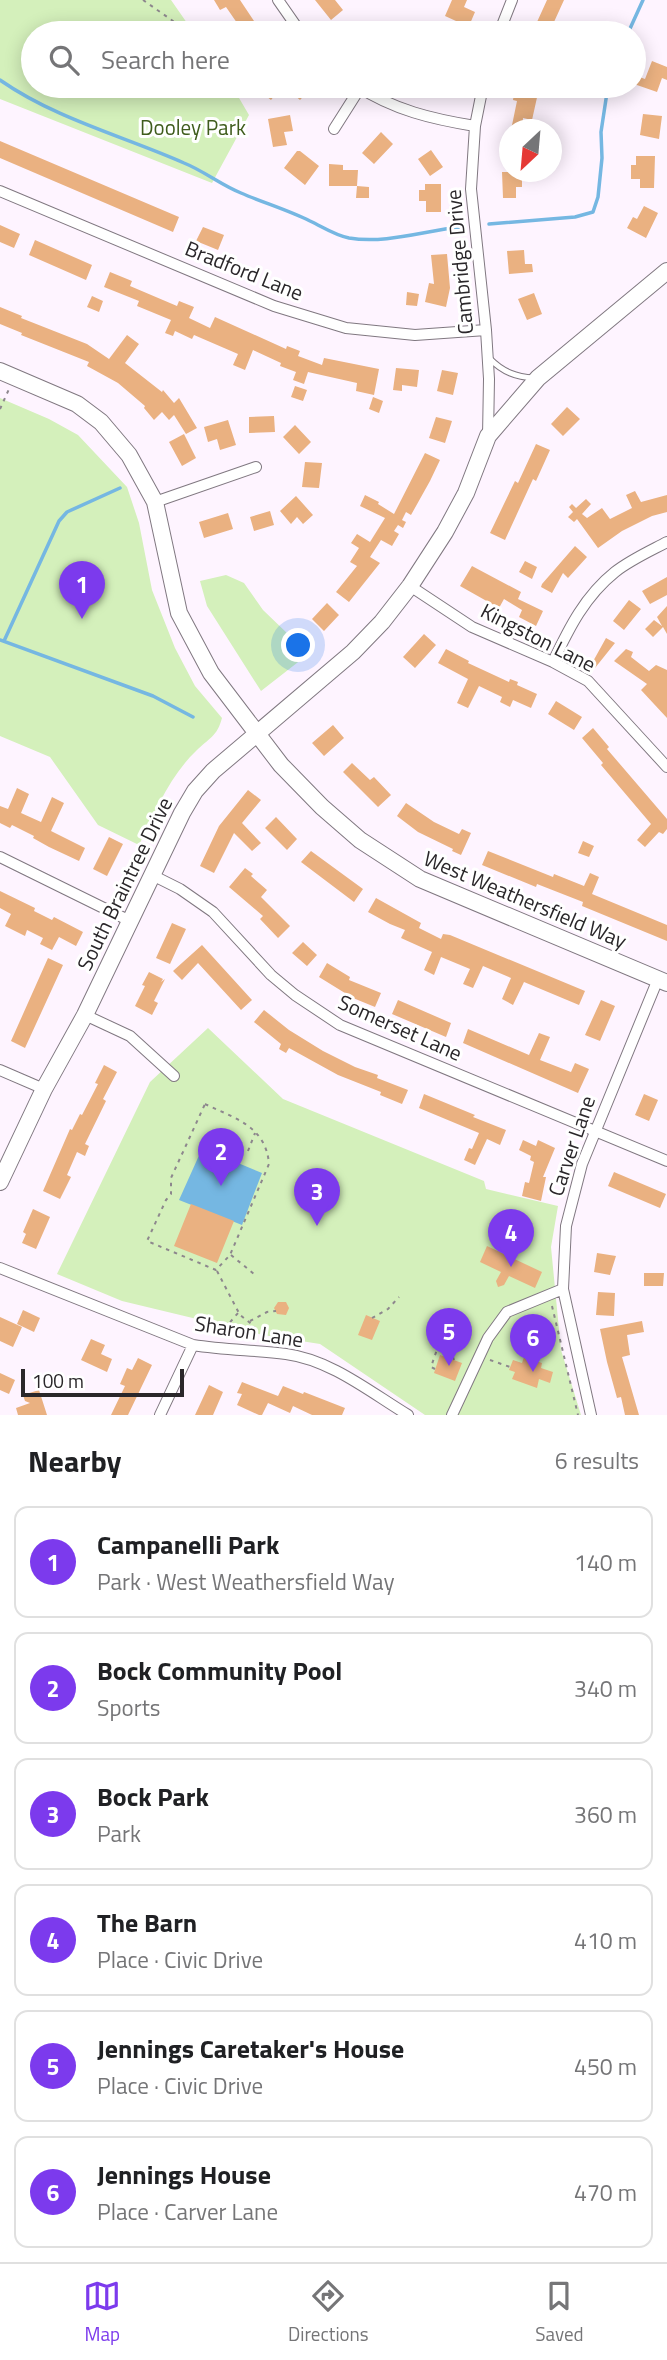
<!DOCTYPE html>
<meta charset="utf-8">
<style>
:root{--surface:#fff;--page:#f2f2f2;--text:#202124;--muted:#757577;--line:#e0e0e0;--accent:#7c3aed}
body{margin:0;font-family:"Titillium Web",sans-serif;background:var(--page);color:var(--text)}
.compass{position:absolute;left:499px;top:119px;width:63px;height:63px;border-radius:50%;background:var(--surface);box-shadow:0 4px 18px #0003;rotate:206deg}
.scale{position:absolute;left:21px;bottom:18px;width:163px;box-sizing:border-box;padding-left:7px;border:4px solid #2a272a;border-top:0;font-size:19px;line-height:24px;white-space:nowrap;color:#2a272a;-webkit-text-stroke:5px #fff;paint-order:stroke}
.you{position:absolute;left:299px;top:646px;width:24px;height:24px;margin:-18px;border:5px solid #fff;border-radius:50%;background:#1a73e8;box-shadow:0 0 0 10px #1a73e833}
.badge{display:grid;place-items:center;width:46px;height:46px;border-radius:50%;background:var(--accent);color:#fff;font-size:23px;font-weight:700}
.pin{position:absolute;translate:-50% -58px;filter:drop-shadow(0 2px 4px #0008)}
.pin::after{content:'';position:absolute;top:37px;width:24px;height:21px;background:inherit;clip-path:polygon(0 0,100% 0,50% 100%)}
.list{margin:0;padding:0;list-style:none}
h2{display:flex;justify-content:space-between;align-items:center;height:91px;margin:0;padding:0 28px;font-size:30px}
h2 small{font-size:23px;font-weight:400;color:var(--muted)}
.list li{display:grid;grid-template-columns:46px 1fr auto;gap:21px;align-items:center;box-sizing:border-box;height:112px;margin:0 14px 14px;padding:0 14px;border:2px solid var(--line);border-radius:14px}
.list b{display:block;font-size:26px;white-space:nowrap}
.list p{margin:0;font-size:23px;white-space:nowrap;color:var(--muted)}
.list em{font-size:23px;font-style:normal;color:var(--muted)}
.icon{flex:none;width:38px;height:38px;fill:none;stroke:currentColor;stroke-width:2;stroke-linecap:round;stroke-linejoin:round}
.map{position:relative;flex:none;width:667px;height:1415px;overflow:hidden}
.search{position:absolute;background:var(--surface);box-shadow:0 4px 18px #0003;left:21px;right:21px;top:21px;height:77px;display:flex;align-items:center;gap:18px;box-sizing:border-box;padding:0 24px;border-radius:38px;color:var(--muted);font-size:26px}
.sheet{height:847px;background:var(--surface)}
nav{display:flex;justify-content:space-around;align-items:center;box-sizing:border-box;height:98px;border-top:2px solid var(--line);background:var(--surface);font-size:19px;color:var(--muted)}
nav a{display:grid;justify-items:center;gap:4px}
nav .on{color:var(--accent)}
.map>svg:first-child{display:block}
</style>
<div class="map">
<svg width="667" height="1415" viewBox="0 0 667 1415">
<rect width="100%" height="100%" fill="#fef4ff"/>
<path fill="#d4f0bb" d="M0,0H171L194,33H33V86H232L249,115L212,183L0,99Z
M0,398L49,419L78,435L127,487L139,523L152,590L175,648L195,686L222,718C217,737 209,738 196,751C169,777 155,812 139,845L98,825L50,757L0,736Z
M226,575L244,583L263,610L289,635L302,640L311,652L261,691L207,606L200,581Z
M208,1028L283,1099L484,1181L486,1189L558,1206L551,1247L561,1350L581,1415H425L320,1344L263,1335L122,1301L57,1274L150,1082Z"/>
<path fill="#75b7e2" d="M210,1131L231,1140L226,1158L262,1173L242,1225L179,1200Z"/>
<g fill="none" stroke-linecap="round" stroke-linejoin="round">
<path stroke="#75b7e2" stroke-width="3.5" d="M628,33L643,0
M0,80C56,119 123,136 184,163C204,171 221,185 241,193C264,203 288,210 310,221C323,227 334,235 349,238C386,244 423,231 460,227
M489,224L575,217L593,212L598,197L602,158L601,132L608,86
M0,640L153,696L193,717
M4,641L59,521L67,512L120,488"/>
</g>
<path fill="#eab181" d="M214,0H240L262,33H244L226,7L220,10Z
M315,0H335L343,10L331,20Z
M452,0H467L464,7L475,12L466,33H450L456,21L445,16Z
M547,0H564L549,33H532Z
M353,22L366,33H343Z
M652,61L667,67V80L662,78L657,92L634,84V75L645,79Z
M266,86H282L271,100L261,92Z
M284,86H313L300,100Z
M567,86L580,89L578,97L565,94Z
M515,87L538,93L532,120L523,118L522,130H511L517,101L513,100Z
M643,114L662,116L659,139L640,135Z
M290,115L293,131L284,132L287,145L273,147L268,119Z
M381,132L393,144L374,164L362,153Z
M0,141L179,217L173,232L0,158Z
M431,150L443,167L430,176L418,159Z
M297,151H300L319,166L305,185L284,168Z
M636,156H655L654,188H640V179H631V165H636Z
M329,164L343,165V170H358L357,186H329Z
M502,172H518V175H522V187H516V198H503Z
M425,184H441V212H426V201H419V190H425Z
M357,186L369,187V198H356Z
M644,206L658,213L646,238L627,228L633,217L637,219Z
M0,225L20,234L14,248L0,242Z
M203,227L224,235L218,250L196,241Z
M35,240L92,265L86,280L29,255Z
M524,250L525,264H532L533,272L509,274L507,251Z
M447,254L450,288L446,307L425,302L429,283L434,284L431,255Z
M110,272L132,281L130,286L177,306L179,301L194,307L189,318L210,328L215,317L286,349L287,346L300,351L298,356L322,365L324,358L379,369L374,395L356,391L357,383L308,372L304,384L293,380L296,372L280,366L281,363L253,350L245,370L233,365L238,354L194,335L192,339L175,331L173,336L165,333L171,320L137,306L139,301L104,287Z
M407,292L419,294L417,306L406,305Z
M534,293L542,314L527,320L518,299Z
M92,296L103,301L99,312L87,307Z
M0,307L22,316L21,318L87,344L109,359L127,335L139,344L125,363L162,392L163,390L174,403L179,398L197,428L186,434L174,415L169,420L162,412L154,420L144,408L145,406L118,383L87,366L89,362L21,335L22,333L0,324Z
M396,368L419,370L417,387L402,385V391L393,390Z
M442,370L458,373L453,395L437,391Z
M295,386L307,390L303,401L291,397Z
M373,397L383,401L379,413L369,409Z
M567,407L580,419L563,436L551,424Z
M274,416L275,432L249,433V417Z
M436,417L452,421L445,443L429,438Z
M228,420L236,445L220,450L217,439L208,442L204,427Z
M295,425L311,442L299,454L283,437Z
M184,434L196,458L182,466L169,442Z
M536,444L550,450L536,481L533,479L505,540L490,533L515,481L518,483Z
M425,453L440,460L430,481L411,515L406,512L402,520L406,522L403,528L398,525L394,531L399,534L392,546L381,540L370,557L380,563L349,602L336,592L357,566L350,562L359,548L351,543L357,534L370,542L385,518L360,506L365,495L379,502L378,504L394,514Z
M305,462L322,463L319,488L302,487Z
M635,491L641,502L667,495V512L652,516L622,531L598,548L577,519L574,522L568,517L573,512L569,507L572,504L576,508L586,499L591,504L582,514L587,518L602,508L610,519L632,508L626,495Z
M296,496L313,515L303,524L297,517L291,524L280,511Z
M270,511L274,525L254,531L250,517Z
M228,513L233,529L204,538L199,522Z
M575,546L587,557L568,578L563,573L552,593L541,587L542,584Z
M525,561L537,567L532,579L519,572Z
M472,566L521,592L518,599L543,611L536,626L519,617L522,610L504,599L499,608L460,586Z
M667,577V595L650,604L642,591Z
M629,600L641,609L624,630L613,621Z
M327,603L339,615L324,631L312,619Z
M667,606V634L663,627L653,637L645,629L654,620L662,626L657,617Z
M424,634L436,645L415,668L403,657Z
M606,638L615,643L595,668L591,665Z
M446,649L469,661L468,663L509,682L510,679L518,682L517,685L537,694L531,708L513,700L510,707L500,702L502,697L479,686L468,708L457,703L468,679L438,663Z
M626,649L633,652L631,657L649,671L656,665L667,670V718L641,690L647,684L614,661Z
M556,701L582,717L574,730L548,714Z
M333,725L344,738L324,756L312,743Z
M593,728L609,747L607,749L667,819V829L663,834L659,832L645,847L637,840L651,824L601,765L603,763L582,738Z
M352,763L370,780L374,777L391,795L378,807L343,772Z
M17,788L29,794L21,813L41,822L52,797L64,803L51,831L85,848L79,861L49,847L33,838L34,836L12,825L10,828L0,823V806L8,809Z
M248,790L261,800L242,823L261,843L252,851L234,833L214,873L200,866L219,826Z
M406,803L434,822L459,834L462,829L471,833L461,855L452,851L453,849L418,832L397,816Z
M276,817L297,839L287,850L265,828Z
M109,837L123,844L107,876L93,869Z
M583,841L594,846L589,857L578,853Z
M311,851L363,889L354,902L301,862Z
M488,851L553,877L554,874L584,886L590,873L599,877L592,894L667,925V941L582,906L583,902L537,884L536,887L482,865Z
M245,868L253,874L251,876L267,890L261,897L290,926L278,938L260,919L263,916L229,887Z
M0,891L35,908L34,911L52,920L54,917L83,932L76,946L59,937L52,950L40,944L43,938L27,930L25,936L5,926L11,914L0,908Z
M376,898L421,923L419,928L441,939L443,934L450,935L585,991L579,1005L524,982L513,1005L502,999L511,978L483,966L473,988L463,984L470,969L441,957L434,975L424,970L432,952L401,938L405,930L390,924L368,912Z
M172,923L186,929L170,964L156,958Z
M303,942L317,955L307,966L292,953Z
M202,945L252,1000L241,1010L198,963L182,980L173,971Z
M48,958L63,965L25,1048L11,1041Z
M327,963L350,977L349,980L381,993L375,1007L353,998L319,977Z
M149,972L163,979L161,982L165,979L154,1001L158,1003L152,1015L135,1006L145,986L142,985Z
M398,1000L451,1023L446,1037L392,1014Z
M601,1000L615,1006L600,1041L585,1035Z
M264,1010L289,1030L323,1051L355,1067L378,1075L377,1078L408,1090L402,1104L380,1095L381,1092L338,1075L289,1048L286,1053L279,1049L281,1044L254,1022Z
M468,1029L529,1055L539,1033L550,1037L540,1060L571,1072L575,1063L589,1069L578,1093L463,1043Z
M104,1065L117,1072L103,1099L106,1101L85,1144L89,1146L85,1156L77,1152L67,1175L71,1177L60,1199L43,1191L70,1129L72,1130L80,1114L82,1115L98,1084L95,1083Z
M424,1094L475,1115L473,1117L506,1130L500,1145L487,1139L475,1165L464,1160L469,1148L472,1149L479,1133L419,1108Z
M644,1094L658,1100L649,1121L635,1115Z
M523,1140L536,1146L538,1140L555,1148L543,1177H546L541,1201L522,1196L525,1182L529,1183L534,1162L530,1160L531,1156L519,1150Z
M614,1172L666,1194L660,1208L608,1186Z
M191,1204L234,1221L217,1263L174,1246Z
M33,1209L50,1217L36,1249L22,1243L26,1234L23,1232Z
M487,1246L542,1272L535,1288L509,1276L504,1285L498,1287L496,1281L501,1272L480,1262Z
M597,1253L616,1256L610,1275L594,1272Z
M644,1273H664L663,1286H644Z
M598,1292L615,1293L614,1316L596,1315Z
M278,1302H286L289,1308L286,1315L277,1314L274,1308Z
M23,1310L40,1318L34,1332L17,1324Z
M366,1315L380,1321L372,1340L358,1335Z
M0,1317L22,1327L13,1347L0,1341Z
M642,1321L644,1332L627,1335L630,1355L622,1357L639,1415H625L621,1397L617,1398L607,1362L600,1329Z
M91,1339L105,1345L101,1354L112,1359L107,1372L81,1360Z
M440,1355L462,1363L455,1381L434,1373Z
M524,1357L542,1363L541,1368L553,1372L550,1383L539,1379L537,1388L512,1379L515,1372L509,1370L513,1360L522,1363Z
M138,1358L152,1365L128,1415H111L125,1386L120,1384L127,1368L132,1370Z
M0,1373L15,1380L9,1394L0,1390Z
M242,1382L278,1396L283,1386L303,1394L304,1392L345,1408L342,1415H312L293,1406L290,1413L268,1403L262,1415H259L237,1405L242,1394L237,1393Z
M209,1385L223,1392L213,1415H195Z
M39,1390L47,1415H18L16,1408L30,1403L25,1401L23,1395Z"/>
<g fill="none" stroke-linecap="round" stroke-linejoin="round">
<defs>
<path id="lane" d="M490,359C503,372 516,377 534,378"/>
<path id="street" d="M278,0L301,33
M499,33L512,0
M357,86C394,110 432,119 475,126
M483,86L475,126L471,189L486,330L489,379L488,436
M334,129L360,88
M0,191L274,306L346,328L415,335L486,330
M155,502L256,467
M410,586L472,627L553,662L588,681L667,767
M553,662C569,628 585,596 615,572C630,560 650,551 667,542
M0,857L130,921
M152,875L180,889L213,912L271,975L295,995L340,1025L667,1161
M85,1015L130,1036L174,1076
M0,1070L44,1089
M0,1268L193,1345C224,1350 255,1350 286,1354C331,1360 370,1392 408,1415
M160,1415L193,1345
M452,1415L488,1338L507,1312L563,1289
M591,1415L563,1289L566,1226L582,1164L658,979"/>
<path id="secondary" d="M0,371L77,404L101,422L129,455L155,502L179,613L211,673L281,765L322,807L360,840L420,879L667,983
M0,1182L44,1089L85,1015L182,813L195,791L213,771L353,652L382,622L410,586L445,532L466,493L488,436L538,378L667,271"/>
</defs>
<use href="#lane" stroke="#807881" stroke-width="7"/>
<use href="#street" stroke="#807881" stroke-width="12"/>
<use href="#secondary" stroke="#807881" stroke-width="18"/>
<path stroke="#8d878d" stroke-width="2" stroke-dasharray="3.5 5" stroke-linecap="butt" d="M143,0L173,21L176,33
M0,409L9,389
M205,1104C234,1118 266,1126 269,1164L230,1255L216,1270L147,1241L166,1200L171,1194V1178Z
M248,1151L255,1133
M231,1255L254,1274
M217,1271L240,1315L254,1326L256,1336
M552,1306L578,1415
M372,1318L388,1309L399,1297
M250,1321L267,1312L276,1311
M219,1335L238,1313
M439,1349L452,1354L454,1360
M490,1360L510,1367
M435,1369L431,1367L448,1317"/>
<use href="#lane" stroke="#fff" stroke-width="5"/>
<use href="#street" stroke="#fff" stroke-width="10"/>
<use href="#secondary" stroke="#fff" stroke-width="16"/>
</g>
<g text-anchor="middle" stroke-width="6" stroke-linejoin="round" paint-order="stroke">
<g font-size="21" fill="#3f5c1c" stroke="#fff">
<text x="193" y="135">Dooley Park</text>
</g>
<g font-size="21" fill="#2a272a" stroke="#fff">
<text transform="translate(460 262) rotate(-95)" y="7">Cambridge Drive</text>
<text transform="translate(244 271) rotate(22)" y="7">Bradford Lane</text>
<text transform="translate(538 638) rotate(27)" y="7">Kingston Lane</text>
<text transform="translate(125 884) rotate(-64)" y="7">South Braintree Drive</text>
<text transform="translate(525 900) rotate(23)" y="7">West Weathersfield Way</text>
<text transform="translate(400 1028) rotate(24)" y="7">Somerset Lane</text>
<text transform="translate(572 1146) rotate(-71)" y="7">Carver Lane</text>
<text transform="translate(249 1332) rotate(9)" y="7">Sharon Lane</text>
</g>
</g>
</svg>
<svg class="compass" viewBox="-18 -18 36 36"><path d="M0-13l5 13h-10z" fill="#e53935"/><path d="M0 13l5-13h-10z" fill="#757577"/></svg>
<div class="scale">100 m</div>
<div class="you"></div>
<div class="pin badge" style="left:82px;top:619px">1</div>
<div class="pin badge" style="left:221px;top:1186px">2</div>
<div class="pin badge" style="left:317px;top:1226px">3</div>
<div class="pin badge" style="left:511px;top:1267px">4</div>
<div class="pin badge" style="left:449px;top:1366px">5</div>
<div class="pin badge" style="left:533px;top:1372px">6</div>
<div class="search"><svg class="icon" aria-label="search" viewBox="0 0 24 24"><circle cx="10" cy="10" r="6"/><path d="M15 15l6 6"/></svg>Search here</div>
</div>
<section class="sheet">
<h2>Nearby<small>6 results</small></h2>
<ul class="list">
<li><span class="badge">1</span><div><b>Campanelli Park</b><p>Park · West Weathersfield Way</p></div><em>140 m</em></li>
<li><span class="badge">2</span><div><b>Bock Community Pool</b><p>Sports</p></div><em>340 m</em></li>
<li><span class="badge">3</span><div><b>Bock Park</b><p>Park</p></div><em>360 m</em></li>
<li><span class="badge">4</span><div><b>The Barn</b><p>Place · Civic Drive</p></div><em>410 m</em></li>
<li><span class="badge">5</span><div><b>Jennings Caretaker's House</b><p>Place · Civic Drive</p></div><em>450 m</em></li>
<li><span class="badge">6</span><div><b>Jennings House</b><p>Place · Carver Lane</p></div><em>470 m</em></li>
</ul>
</section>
<nav>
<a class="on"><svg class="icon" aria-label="map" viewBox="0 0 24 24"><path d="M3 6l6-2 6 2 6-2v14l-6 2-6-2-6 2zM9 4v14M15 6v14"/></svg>Map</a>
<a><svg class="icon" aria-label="directions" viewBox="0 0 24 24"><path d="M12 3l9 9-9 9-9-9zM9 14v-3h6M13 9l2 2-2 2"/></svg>Directions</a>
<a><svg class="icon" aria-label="saved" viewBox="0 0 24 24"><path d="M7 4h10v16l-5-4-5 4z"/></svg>Saved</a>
</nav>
